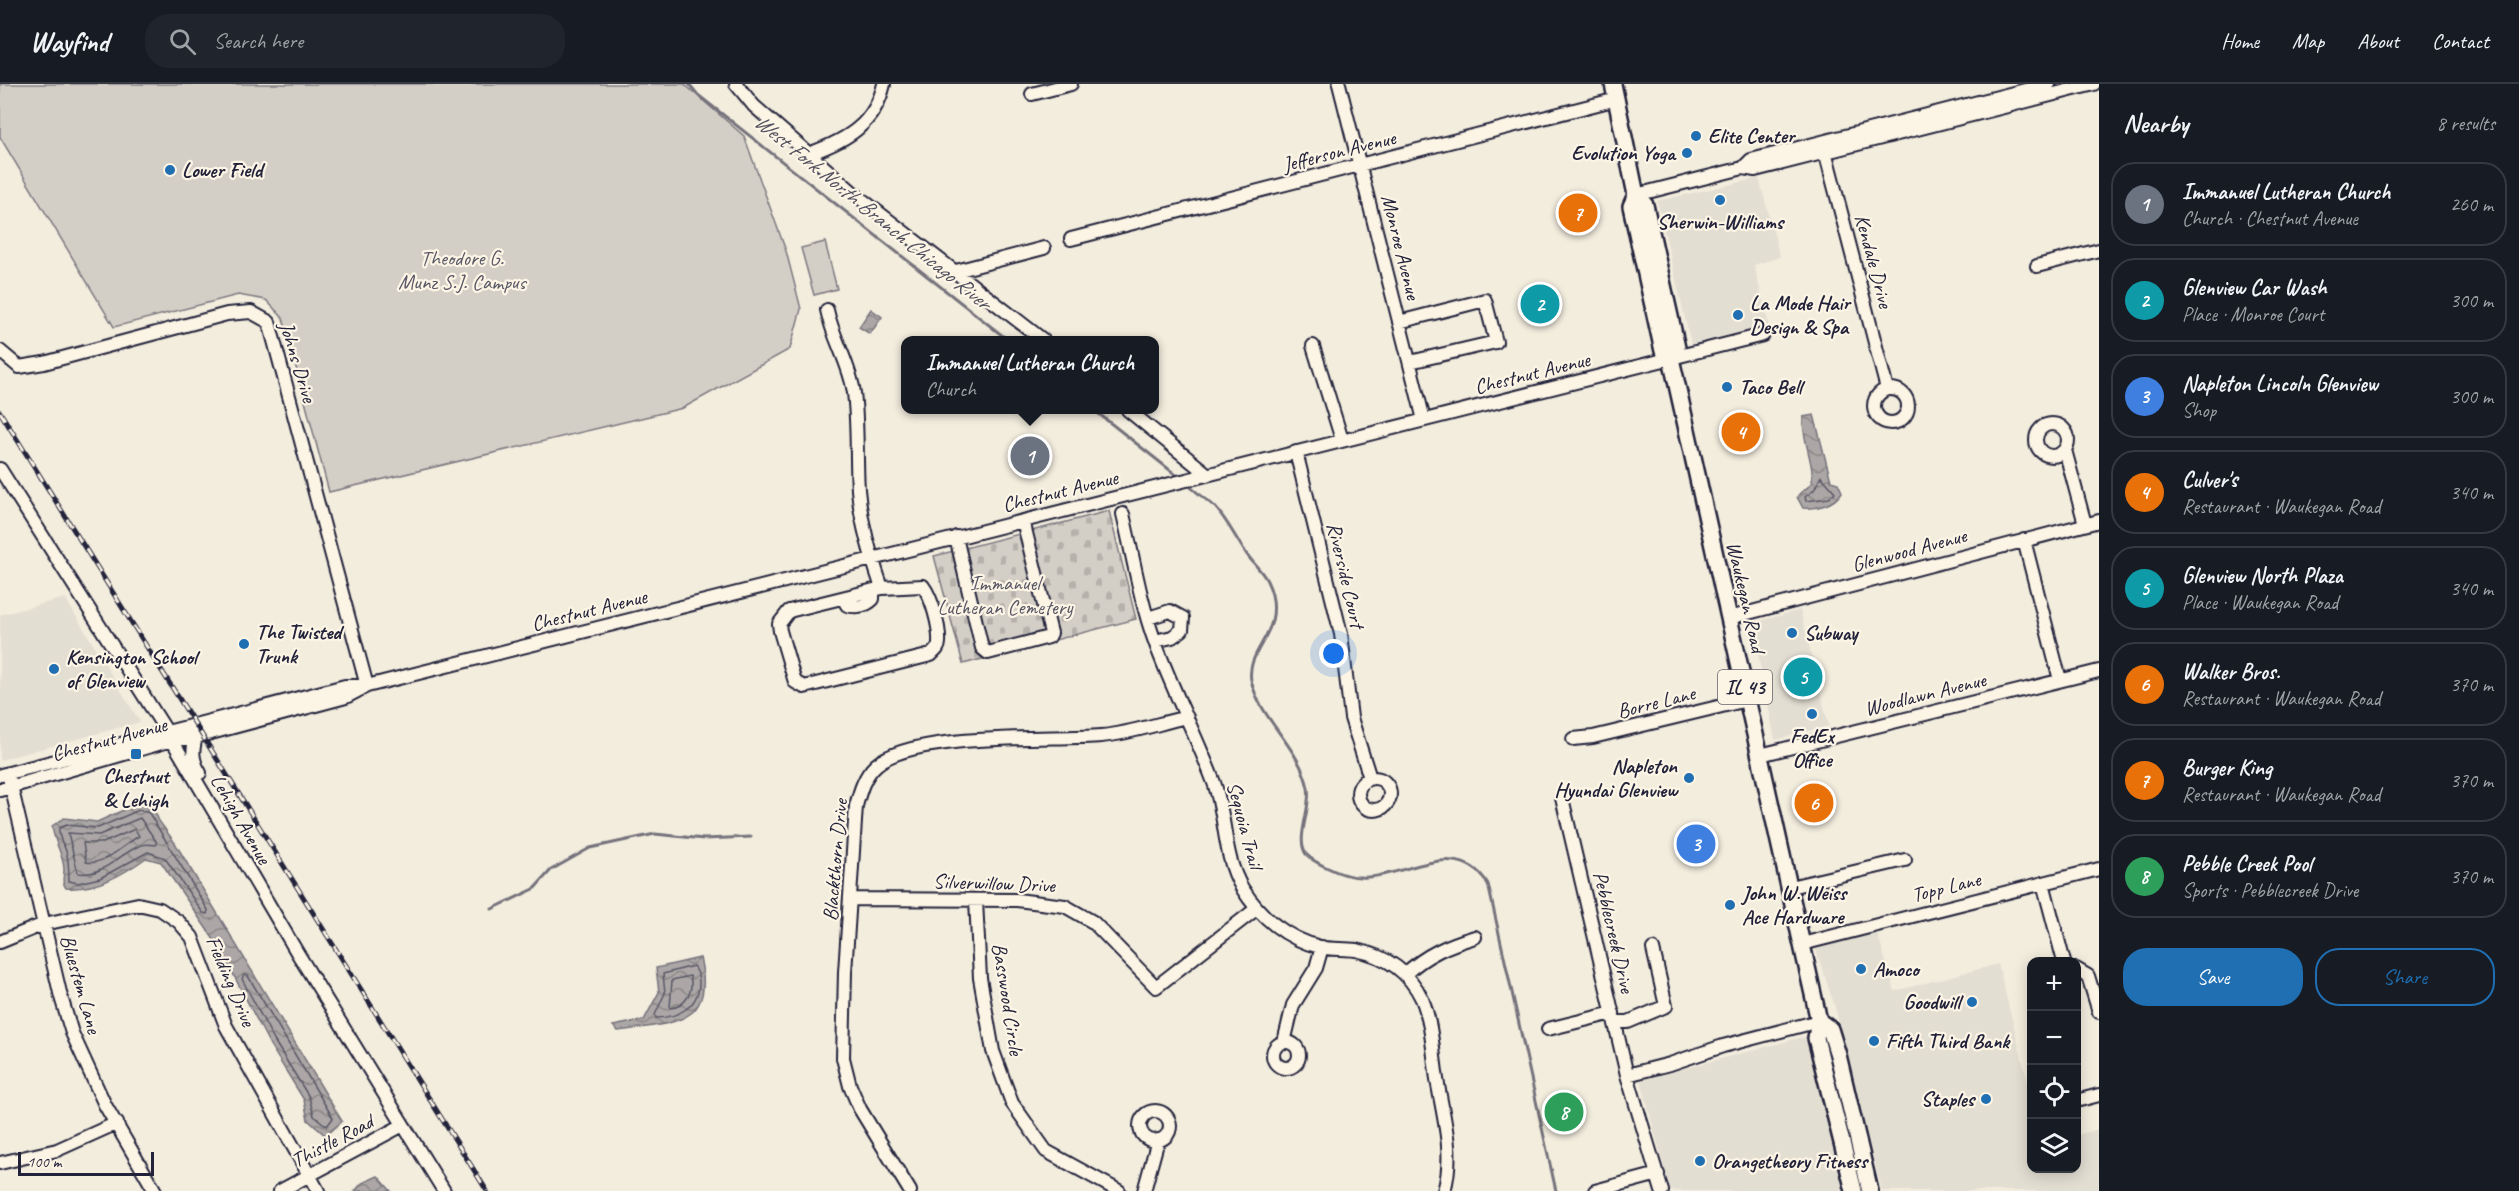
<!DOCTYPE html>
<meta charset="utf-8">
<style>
:root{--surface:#171b24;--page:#20242c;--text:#f1f3f6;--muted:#9ea1a6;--line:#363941;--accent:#1f6fb2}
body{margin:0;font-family:Caveat,sans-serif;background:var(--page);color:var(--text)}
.controls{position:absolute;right:18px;bottom:18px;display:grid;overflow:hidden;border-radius:12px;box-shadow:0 3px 15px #0003}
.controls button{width:54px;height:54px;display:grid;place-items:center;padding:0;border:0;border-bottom:2px solid var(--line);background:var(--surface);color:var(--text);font:30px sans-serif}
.scale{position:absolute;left:18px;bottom:15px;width:136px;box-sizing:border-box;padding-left:6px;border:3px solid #22223b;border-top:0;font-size:16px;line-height:21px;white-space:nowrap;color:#22223b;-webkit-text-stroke:4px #fcf5e5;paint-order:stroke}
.you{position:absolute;left:1334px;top:570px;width:21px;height:21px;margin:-15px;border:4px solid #fff;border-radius:50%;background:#1a73e8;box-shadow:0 0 0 9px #1a73e833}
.badge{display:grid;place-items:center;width:39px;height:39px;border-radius:50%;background:var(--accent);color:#fff;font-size:20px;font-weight:700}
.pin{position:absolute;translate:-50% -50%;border:3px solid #fff;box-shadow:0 2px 6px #0006}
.popup{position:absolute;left:901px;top:252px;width:258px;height:78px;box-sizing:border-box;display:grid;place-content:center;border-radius:12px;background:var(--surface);filter:drop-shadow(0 2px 4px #0005);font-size:20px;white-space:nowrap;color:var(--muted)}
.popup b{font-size:22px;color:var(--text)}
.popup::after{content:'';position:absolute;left:50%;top:100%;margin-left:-12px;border:12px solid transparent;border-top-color:var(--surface)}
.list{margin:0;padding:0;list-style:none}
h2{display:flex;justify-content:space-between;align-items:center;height:78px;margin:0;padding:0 24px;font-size:26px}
h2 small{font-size:20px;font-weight:400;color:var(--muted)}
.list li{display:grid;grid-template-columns:39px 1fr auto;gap:18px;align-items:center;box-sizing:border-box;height:84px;margin:0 12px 12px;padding:0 12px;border:2px solid var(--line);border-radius:24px}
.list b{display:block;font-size:22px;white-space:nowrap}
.list p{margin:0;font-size:20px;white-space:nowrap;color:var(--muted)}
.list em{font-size:20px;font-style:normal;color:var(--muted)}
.actions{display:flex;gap:12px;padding:18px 24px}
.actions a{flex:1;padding:14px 0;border:2px solid var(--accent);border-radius:24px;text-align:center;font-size:21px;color:var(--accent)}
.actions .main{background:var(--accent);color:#fff}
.icon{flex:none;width:33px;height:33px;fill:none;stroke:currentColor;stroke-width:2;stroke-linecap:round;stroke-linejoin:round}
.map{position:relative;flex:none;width:2099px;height:1107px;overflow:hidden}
header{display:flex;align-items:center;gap:36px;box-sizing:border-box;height:84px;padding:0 30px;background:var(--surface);border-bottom:2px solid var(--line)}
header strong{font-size:28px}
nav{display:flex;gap:33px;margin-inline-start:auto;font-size:21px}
.search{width:420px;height:54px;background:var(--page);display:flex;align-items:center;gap:15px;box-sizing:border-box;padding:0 21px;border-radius:24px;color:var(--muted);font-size:22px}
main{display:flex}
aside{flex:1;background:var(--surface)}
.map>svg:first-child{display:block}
</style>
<header>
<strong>Wayfind</strong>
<div class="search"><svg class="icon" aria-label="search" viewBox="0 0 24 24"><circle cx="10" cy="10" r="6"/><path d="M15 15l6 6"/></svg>Search here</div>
<nav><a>Home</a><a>Map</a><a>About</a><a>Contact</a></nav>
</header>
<main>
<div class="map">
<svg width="2099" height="1107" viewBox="0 0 2099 1107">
<defs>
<pattern id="cemetery-stones" width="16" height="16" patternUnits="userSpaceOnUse" patternTransform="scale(1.5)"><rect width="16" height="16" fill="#d4cfc6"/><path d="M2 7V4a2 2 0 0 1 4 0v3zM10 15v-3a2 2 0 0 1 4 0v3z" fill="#b6b1ab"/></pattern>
<pattern id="water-waves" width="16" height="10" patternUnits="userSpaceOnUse" patternTransform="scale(1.5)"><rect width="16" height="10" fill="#aca7a6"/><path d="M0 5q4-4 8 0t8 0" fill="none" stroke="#8c8888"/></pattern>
</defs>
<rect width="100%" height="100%" fill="#f3edde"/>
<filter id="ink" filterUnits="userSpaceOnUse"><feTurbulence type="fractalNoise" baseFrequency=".0167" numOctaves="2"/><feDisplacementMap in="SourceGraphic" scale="12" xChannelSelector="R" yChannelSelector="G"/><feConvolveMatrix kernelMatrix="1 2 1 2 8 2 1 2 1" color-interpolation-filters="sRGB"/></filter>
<g filter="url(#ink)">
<path fill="#e3ded2" d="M1759,94L1780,173L1754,181L1769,241L1691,260L1657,117Z
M65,514L140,638L0,676V531Z
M1800,526L1829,642L1775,656L1752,539Z
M1876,845L1895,907L1998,880L2031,1010L2032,1084H2076L2077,1051L2099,1045V1107H1882L1834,920L1814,861Z
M1807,952L1846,1107H1670L1641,996Z"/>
<path fill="#d4cfc6" stroke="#7b7880" stroke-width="1.5" d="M0,0H684L744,52L786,167L801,225L790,265L683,324L329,408L283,234L266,216L238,211L114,243L0,53Z
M825,158L837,205L814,211L801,164Z"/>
<path fill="url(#cemetery-stones)" stroke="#7b7880" stroke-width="1.5" d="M1109,427L1136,535L963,580L934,472Z"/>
<path fill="url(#water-waves)" stroke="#75727b" stroke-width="1.5" d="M871,225L882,233L870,250L859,243Z
M1814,331L1831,397L1838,399L1842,408C1834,421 1817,425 1803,424L1797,413C1800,407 1807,405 1811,400C1817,387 1801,353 1803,333Z
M139,719L153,723L159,737L175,759L342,1037L326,1052L308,1036L304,1016L270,961L219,863L161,778L146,774C122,791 97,806 66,804C61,797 64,793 64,785C63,769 54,759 52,742L64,734L97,738Z
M700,874C717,943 669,939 618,947L613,942L644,936L659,908L656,884Z
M1566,1010L1577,1020L1563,1034L1554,1022Z
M378,1092L391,1107H355L362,1099Z"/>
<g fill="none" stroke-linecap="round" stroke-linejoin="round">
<path stroke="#595766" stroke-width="1.5" d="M1821,392L1835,408L1829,414L1806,417L1805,413L1814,406Z
M139,726L149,729L208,826L207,830L203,829L165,774L148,768L100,794L78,799L69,797C69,787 69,777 66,767C63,758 58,755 59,744L67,741L98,744Z
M140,734L156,757V761C151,761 146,759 142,761C120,768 105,793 78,789L68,749L99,751Z
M135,745L139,752C123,761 104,782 86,778L83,759H103Z
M693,882C698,886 699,892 699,899C699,923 677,934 656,934L655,931L665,909L663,890Z
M244,891L248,892L333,1034L327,1042L314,1032L309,1013L275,958L242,895Z
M690,892C694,907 686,923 670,924L672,896Z"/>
<path stroke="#75727b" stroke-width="3" d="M689,0L698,11L1008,256
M1094,326L1180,394
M1187,400C1196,408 1206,415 1215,423C1228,437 1237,457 1248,472C1254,480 1263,488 1267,497C1273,509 1275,524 1272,537C1267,557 1247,574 1251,596C1260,636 1300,663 1308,704C1312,723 1295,755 1306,770C1312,777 1320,780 1328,784C1340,790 1355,794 1368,793C1407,791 1460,753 1488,800L1556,1107
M492,825L534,805L551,786L590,764L655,750L704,755L751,753"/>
<defs>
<path id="minor" d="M736,0L754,22L856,111L1043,256
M1339,0L1424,336
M1032,10L1071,0
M1824,63L1887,305
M811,69C847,56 875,40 884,0
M1743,84L1751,76L2049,0
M1636,111L1743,84L1755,86L2094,0
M1071,155L1617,15
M2037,182L2099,166
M956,187L1044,164
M827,226C833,255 850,280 854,309C858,341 856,374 858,406C861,440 871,472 882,504L789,527L779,540L780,547L795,598L804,603L931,571C935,567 939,564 939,559C940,543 932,514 923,502L882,504
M1399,238L1485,216L1496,258L1410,278
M1313,262L1342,356
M0,267L19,283L44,279L227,230L251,228L269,238L367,602
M1874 322a17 17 0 1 1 34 0a17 17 0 1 1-34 0Z
M1128,326L1207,390
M2036 356a16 16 0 1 1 32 0a16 16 0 1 1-32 0Z
M2065,366L2085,440
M1296,368L1341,550L1351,634L1370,694
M0,385L172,656L298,870L444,1107
M1123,430C1133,472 1140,517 1155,558C1172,605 1195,649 1213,696C1227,732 1222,770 1242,804C1260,833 1287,855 1320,863C1331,866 1344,864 1356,866C1386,872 1409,887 1422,915C1432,939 1433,970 1437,995C1443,1033 1455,1069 1444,1107
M956,453L982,564L988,569L1049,553L1051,549L1023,437
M2024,456L2060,596
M843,514L847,521C856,524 866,522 873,515V507
M1148,534L1170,527L1183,534L1182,546L1172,553L1155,557
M1729,534L2099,437
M196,653C192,667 192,676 200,689
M1573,655L1593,653L1747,616
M1760,671L2099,587
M8,689L61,913L72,949L105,1021L155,1107
M1,691L345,602H363
M1358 710a16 16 0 1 1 32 0a16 16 0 1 1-32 0Z
M0,706L172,656L196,653L346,613L367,602L1763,251
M1562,714L1627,991L1662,1107
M2043,799L2064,878
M1790,803L1905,776
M850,815L1017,816L1065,822L1093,838L1156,903L1256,825
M976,817L980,894L993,967L1012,1019L1046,1067L1119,1107
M0,858L44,840L138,820L160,825L179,838L192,853L226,942L318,1107
M1802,860L2099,785
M2076,885L2088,892L2099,928
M1405,890C1427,870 1448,861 1475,853
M1615,938H1628L1666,922L1653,865
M1548,945L1613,929
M1273 971a13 13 0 1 1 26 0a13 13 0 1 1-26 0Z
M1284,958L1293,921L1316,884L1322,863
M1627,991L1670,980L1723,962L1819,937
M2076,1017L2099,1011
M1140 1042a15 15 0 1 1 30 0a15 15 0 1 1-30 0Z
M0,1079L57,1066L117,1039
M280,1107L403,1041
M910,1107L860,1025L850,1002L843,974L845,888L856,722C860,707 864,692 876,681C913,648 1050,656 1101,652C1130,650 1159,639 1187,633
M1144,1107L1158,1056
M1595,1107L1658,1090"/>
<path id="major" d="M1613,0L1636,111L1645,121L1677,264L1671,275
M1636,111L1631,122L1663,267L1671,275L1675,292L1819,937L1816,954L1854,1107
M1819,937L1830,945L1838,971L1870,1107"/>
</defs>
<use href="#minor" stroke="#22223b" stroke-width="16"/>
<use href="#major" stroke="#22223b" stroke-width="20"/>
<use href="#minor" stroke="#fcf5e5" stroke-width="12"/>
<use href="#major" stroke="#fcf5e5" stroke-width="15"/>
<defs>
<path id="rail" d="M0,328L487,1107"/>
</defs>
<use href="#rail" stroke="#22223b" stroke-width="5"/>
<use href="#rail" stroke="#fcf5e5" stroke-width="3" stroke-dasharray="9" stroke-linecap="butt"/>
</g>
</g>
<g fill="#1f6fb2" stroke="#fcf5e5" stroke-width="2">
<circle cx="1696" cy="52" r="6"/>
<circle cx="1687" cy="69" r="6"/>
<circle cx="170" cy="86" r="6"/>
<circle cx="1720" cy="116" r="6"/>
<circle cx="1738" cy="231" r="6"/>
<circle cx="1727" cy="303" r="6"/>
<circle cx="1792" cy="549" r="6"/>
<circle cx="244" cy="560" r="6"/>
<circle cx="54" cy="585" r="6"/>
<circle cx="1812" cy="630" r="6"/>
<rect x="130" y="664" width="12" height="12" rx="3"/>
<circle cx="1689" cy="694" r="6"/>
<circle cx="1730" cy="821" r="6"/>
<circle cx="1861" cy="885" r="6"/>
<circle cx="1972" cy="918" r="6"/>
<circle cx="1874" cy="957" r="6"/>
<circle cx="1986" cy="1015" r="6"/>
<circle cx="1700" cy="1077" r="6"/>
</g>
<g text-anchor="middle" stroke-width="4.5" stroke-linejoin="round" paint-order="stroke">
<rect fill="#fcf5e5" stroke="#63616e" stroke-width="1.5" x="1718" y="586" width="54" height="34" rx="4.5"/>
<g font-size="20" font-weight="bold" fill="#22223b">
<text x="1745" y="610">IL 43</text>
</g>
<g font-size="21" font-weight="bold" fill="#22223b" stroke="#fcf5e5" text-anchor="start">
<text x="1708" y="59">Elite Center</text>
<text x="1675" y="76" text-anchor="end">Evolution Yoga</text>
<text x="182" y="93">Lower Field</text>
<text x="1720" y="145" text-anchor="middle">Sherwin-Williams</text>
<text x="1750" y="226">La Mode Hair<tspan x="1750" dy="24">Design &amp; Spa</tspan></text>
<text x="1739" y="310">Taco Bell</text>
<text x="256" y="555">The Twisted<tspan x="256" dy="24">Trunk</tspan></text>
<text x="1804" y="556">Subway</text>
<text x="66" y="580">Kensington School<tspan x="66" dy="24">of Glenview</tspan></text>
<text x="1812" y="659" text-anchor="middle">FedEx<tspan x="1812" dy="24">Office</tspan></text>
<text x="1677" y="689" text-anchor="end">Napleton<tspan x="1677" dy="24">Hyundai Glenview</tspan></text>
<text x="136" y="699" text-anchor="middle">Chestnut<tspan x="136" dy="24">&amp; Lehigh</tspan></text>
<text x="1742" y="816">John W. Weiss<tspan x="1742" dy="24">Ace Hardware</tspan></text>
<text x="1873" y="892">Amoco</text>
<text x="1960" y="925" text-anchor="end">Goodwill</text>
<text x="1886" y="964">Fifth Third Bank</text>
<text x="1974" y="1022" text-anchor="end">Staples</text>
<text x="1712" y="1084">Orangetheory Fitness</text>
</g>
<g font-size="21" fill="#22223b" stroke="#fcf5e5">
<text transform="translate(1339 67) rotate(-14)" y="7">Jefferson Avenue</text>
<text transform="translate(1401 163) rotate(76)" y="7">Monroe Avenue</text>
<text transform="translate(1874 177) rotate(75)" y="7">Kendale Drive</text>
<text transform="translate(298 278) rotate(73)" y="7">Johns Drive</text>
<text transform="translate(1532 289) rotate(-14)" y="7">Chestnut Avenue</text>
<text transform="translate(1060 407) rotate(-14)" y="7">Chestnut Avenue</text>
<text transform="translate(1909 466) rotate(-15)" y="7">Glenwood Avenue</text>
<text transform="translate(1346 491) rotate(77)" y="7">Riverside Court</text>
<text transform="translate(1746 513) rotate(77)" y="7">Waukegan Road</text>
<text transform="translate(589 526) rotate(-14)" y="7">Chestnut Avenue</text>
<text transform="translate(1925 610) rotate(-14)" y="7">Woodlawn Avenue</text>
<text transform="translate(1656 618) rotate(-14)" y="7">Borre Lane</text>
<text transform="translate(109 655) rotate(-15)" y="7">Chestnut Avenue</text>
<text transform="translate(241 735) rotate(60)" y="7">Lehigh Avenue</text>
<text transform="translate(1245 741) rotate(75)" y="7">Sequoia Trail</text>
<text transform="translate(835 776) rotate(-85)" y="7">Blackthorn Drive</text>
<text transform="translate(994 799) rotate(2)" y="7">Silverwillow Drive</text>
<text transform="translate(1946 803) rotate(-14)" y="7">Topp Lane</text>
<text transform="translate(1614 848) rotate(77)" y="7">Pebblecreek Drive</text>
<text transform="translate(231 897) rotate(67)" y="7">Fielding Drive</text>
<text transform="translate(81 900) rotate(74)" y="7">Bluestem Lane</text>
<text transform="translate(1008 915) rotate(81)" y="7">Basswood Circle</text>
<text transform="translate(332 1057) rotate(-28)" y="7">Thistle Road</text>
</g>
<g font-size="21" fill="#575665" stroke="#fcf5e5">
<text x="462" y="181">Theodore G.<tspan x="462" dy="24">Munz S.J. Campus</tspan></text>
<text x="1005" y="506">Immanuel<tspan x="1005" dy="24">Lutheran Cemetery</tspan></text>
</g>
<g font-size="22" font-style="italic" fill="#525160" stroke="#fcf5e5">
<text transform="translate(873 127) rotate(39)" y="8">West Fork North Branch Chicago River</text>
</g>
</g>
</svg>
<div class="controls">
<button>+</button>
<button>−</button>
<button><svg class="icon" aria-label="locate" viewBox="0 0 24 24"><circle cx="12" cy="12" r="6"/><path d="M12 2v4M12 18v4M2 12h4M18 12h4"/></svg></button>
<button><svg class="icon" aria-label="layers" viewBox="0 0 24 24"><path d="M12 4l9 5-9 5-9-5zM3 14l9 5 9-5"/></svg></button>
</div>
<div class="scale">100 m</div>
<div class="you"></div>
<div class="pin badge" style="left:1030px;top:372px;background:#6b7280">1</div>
<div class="popup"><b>Immanuel Lutheran Church</b>Church</div>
<div class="pin badge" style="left:1540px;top:220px;background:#0f9aa8">2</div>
<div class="pin badge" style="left:1696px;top:760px;background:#3f7fe0">3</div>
<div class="pin badge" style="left:1741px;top:348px;background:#e8710a">4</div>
<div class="pin badge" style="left:1803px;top:593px;background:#0f9aa8">5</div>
<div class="pin badge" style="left:1814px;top:719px;background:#e8710a">6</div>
<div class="pin badge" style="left:1578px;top:129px;background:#e8710a">7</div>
<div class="pin badge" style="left:1564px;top:1028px;background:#2e9e5b">8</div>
</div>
<aside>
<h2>Nearby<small>8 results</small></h2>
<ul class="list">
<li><span class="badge" style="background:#6b7280">1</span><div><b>Immanuel Lutheran Church</b><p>Church · Chestnut Avenue</p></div><em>260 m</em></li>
<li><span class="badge" style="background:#0f9aa8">2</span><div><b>Glenview Car Wash</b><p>Place · Monroe Court</p></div><em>300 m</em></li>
<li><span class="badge" style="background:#3f7fe0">3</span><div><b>Napleton Lincoln Glenview</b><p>Shop</p></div><em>300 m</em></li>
<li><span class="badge" style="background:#e8710a">4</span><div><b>Culver's</b><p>Restaurant · Waukegan Road</p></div><em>340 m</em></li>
<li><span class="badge" style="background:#0f9aa8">5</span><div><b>Glenview North Plaza</b><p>Place · Waukegan Road</p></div><em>340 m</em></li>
<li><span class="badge" style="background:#e8710a">6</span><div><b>Walker Bros.</b><p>Restaurant · Waukegan Road</p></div><em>370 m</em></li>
<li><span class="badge" style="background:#e8710a">7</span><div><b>Burger King</b><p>Restaurant · Waukegan Road</p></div><em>370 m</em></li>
<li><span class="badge" style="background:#2e9e5b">8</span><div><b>Pebble Creek Pool</b><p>Sports · Pebblecreek Drive</p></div><em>370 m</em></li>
</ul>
<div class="actions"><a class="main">Save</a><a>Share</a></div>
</aside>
</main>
